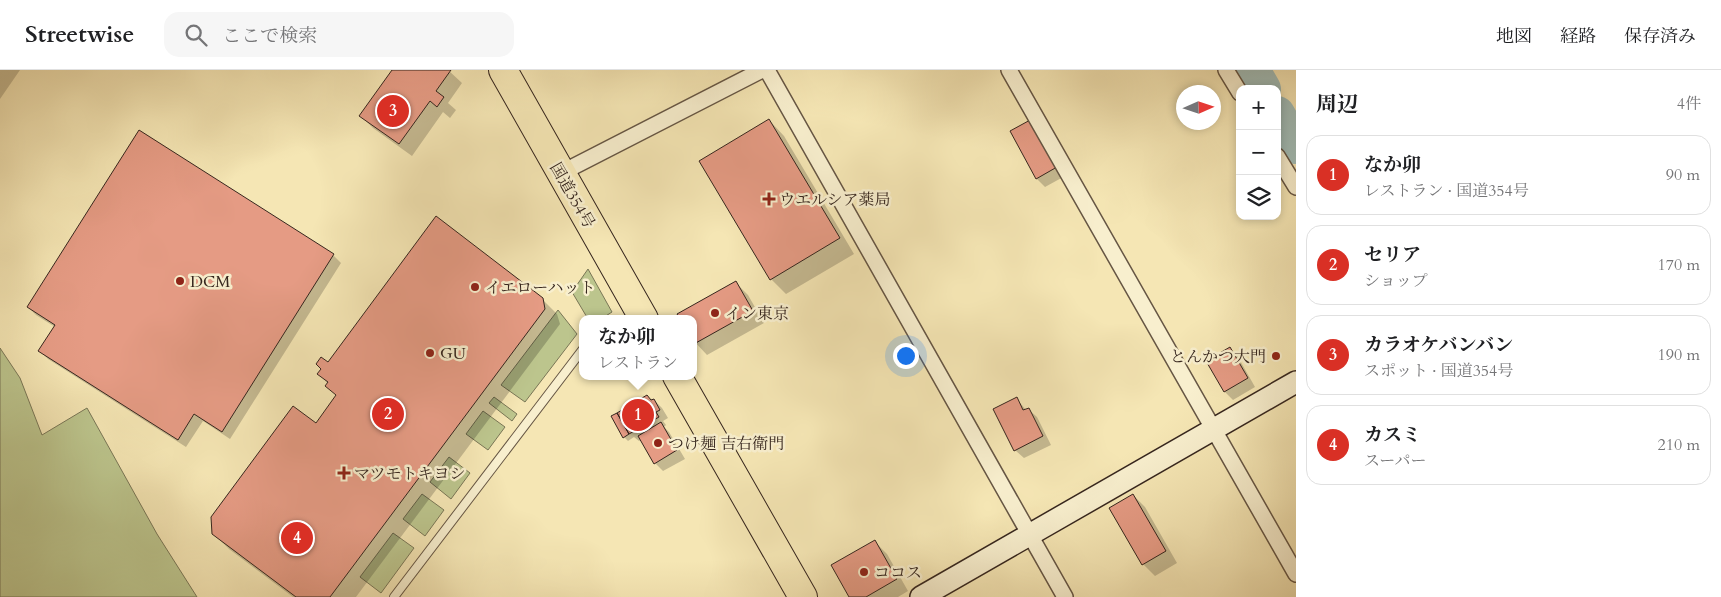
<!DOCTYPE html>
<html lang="ja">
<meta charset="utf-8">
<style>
:root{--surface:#fff;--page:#f6f6f6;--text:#202124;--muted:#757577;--line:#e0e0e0;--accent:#d93025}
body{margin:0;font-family:Cardo,"Noto Serif JP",serif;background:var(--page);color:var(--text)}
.controls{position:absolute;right:15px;top:15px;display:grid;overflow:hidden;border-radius:10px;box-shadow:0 2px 8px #0003}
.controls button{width:45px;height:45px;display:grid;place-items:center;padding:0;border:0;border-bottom:1px solid var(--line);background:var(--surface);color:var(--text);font:25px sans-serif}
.compass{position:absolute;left:1176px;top:15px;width:45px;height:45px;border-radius:50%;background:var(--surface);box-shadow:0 2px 8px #0003;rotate:87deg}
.you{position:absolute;left:905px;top:285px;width:18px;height:18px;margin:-12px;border:4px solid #fff;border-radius:50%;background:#1a73e8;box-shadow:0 0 0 8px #1a73e833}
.badge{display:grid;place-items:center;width:32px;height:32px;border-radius:50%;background:var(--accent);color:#fff;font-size:16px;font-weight:700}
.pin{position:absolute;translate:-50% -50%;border:2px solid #fff;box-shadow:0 1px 5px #0006}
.popup{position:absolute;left:579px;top:245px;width:118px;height:65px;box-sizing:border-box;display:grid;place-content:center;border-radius:10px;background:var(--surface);filter:drop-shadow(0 1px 4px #0005);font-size:16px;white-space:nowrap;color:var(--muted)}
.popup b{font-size:19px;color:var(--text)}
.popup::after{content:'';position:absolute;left:50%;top:100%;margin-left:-10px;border:10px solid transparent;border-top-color:var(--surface)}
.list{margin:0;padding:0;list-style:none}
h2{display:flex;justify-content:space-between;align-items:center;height:65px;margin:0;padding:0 20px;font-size:21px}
h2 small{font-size:16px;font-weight:400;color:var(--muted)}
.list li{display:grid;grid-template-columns:32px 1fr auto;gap:15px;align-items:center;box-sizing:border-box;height:80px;margin:0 10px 10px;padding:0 10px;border:1px solid var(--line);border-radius:15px}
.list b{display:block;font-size:19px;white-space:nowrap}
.list p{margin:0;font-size:16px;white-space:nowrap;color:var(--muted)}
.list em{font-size:16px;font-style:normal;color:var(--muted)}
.icon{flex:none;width:28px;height:28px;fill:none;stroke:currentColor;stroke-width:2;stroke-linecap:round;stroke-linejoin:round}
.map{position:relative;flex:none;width:1296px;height:527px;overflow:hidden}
header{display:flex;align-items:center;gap:30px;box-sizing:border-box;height:70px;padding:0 25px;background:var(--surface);border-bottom:1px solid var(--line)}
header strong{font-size:24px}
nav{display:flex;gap:28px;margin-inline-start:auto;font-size:18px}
.search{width:350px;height:45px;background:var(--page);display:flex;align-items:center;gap:12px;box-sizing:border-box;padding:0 18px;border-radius:15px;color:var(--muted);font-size:19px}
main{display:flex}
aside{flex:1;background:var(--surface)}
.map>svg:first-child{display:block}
</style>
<header>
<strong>Streetwise</strong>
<div class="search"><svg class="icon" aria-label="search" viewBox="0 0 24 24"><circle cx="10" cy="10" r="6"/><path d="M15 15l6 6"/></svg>ここで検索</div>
<nav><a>地図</a><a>経路</a><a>保存済み</a></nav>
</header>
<main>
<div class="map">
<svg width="1296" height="527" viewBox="0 0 1296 527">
<rect width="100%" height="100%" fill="#f5e6b4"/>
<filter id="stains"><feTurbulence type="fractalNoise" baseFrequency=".004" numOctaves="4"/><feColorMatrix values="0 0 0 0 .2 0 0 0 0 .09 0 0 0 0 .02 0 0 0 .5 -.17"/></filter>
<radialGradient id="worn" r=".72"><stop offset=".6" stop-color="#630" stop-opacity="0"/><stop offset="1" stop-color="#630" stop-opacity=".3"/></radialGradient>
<path fill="#bcc58d" stroke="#797656" d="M588,199L612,242L601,249H588L572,222Z
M558,240L577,264L525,332L501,315Z
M0,278L20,308L42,365L87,338L157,464L197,527H0Z
M494,327L517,344L512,351L489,333Z
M483,341L505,357L488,380L466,364Z
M449,387L470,403L451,429L430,412Z
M422,424L444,440L425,466L403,449Z
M393,463L414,478L381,523L360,507Z"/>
<path fill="#0003" d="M0,0H20L0,29Z
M393,0H448L462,13L448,33L456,40L450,48L443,42L412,86L373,58L361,46Z
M769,50L784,66L854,184L786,224L771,209Z
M1032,51L1065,106L1045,117L1037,109Z
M333,185L341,193L230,369L203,351L186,377L48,289L40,281L55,257L36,245L28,237Z
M736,213L748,225L764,253L707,285L693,270V249Z
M542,229L557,244L560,254L356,527H293L229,479L213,463L316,355L337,326L327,316L328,314L319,304L328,294Z
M1230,279L1238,287L1255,317L1233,330L1225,322L1207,292Z
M1016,328L1026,340L1028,339L1037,347L1051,375L1024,388L1015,380Z
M654,330L662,338L668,348L663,351L666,355L664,357L669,362L685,389L663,401L655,393L642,370L639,371L634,367L628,371L624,367Z
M1133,425L1145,437L1177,493L1155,506L1143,494L1110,438Z
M875,472L887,484L908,521L898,527H851Z"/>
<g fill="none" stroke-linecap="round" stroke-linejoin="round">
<path stroke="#a1bdb8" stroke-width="36" d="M1252,0L1263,19
M1277,44L1296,76"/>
</g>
<path fill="#e59b84" stroke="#36261e" d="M392,0H451L436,21L444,27L437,37L430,31L399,74L359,46Z
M769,49L840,168L770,210L699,91Z
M1032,49L1057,97L1036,109L1010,61Z
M139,60L334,184L222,362L194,344L178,370L38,281L55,255L27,237Z
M436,146L543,228L545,239L330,527H296L212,464L211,447L293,336L316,353L336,325L325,316L328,312L317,304L321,299L316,294L321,287L328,292Z
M736,211L753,241L694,274L693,249H680L677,244Z
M1230,277L1248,308L1224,322L1206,291Z
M647,325L651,330L654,329L660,340L656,342L659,347L629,364L617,343Z
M1017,327L1023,340L1029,338L1043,366L1014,381L993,339Z
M617,343L629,364L623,368L611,346Z
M661,352L677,380L654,394L638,366Z
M1133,424L1166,481L1142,495L1109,438Z
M875,470L897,509L866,527H849L831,495Z"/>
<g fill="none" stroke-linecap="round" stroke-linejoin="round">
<defs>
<path id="lane" d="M394,527L583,279"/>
<path id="street" d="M767,0L1065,527
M1009,0L1296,504
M1226,0L1240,23
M1277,86L1296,117
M561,103L762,0"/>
<path id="secondary" d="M921,527L1296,312"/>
<path id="highway" d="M503,0L644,249
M677,306L803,527"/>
</defs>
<use href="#lane" stroke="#665644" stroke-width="10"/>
<use href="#street" stroke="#665644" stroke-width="18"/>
<use href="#secondary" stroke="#36261e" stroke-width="24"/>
<use href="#highway" stroke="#36261e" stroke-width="30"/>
<use href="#lane" stroke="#f8efce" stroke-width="8"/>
<use href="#street" stroke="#f8efce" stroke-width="15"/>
<use href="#secondary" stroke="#f8efce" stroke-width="21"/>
<use href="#highway" stroke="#f5e6b4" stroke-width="28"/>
</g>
<g fill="#8f2418" stroke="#f8efce" stroke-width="2">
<path d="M766.5 121.5h5v5h5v5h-5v5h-5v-5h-5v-5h5z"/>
<circle cx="180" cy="211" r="5"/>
<circle cx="475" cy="217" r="5"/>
<circle cx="715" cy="243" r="5"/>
<circle cx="430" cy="283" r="5"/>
<circle cx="1276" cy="286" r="5"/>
<circle cx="658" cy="373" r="5"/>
<path d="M341.5 395.5h5v5h5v5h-5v5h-5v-5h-5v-5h5z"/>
<circle cx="864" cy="502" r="5"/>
</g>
<g text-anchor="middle" stroke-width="5" stroke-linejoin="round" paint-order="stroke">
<g font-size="16" fill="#36261e" stroke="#f8efce">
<text transform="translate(573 125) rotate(60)" y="6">国道354号</text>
</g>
<g font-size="16" fill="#36261e" stroke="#f8efce" text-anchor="start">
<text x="779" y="135">ウエルシア薬局</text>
<text x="190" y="217">DCM</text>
<text x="485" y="223">イエローハット</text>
<text x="725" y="249">イン東京</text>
<text x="440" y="289">GU</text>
<text x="1266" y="292" text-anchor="end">とんかつ大門</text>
<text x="668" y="379">つけ麺 吉右衛門</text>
<text x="354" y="409">マツモトキヨシ</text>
<text x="874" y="508">ココス</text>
</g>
</g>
<rect width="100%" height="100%" filter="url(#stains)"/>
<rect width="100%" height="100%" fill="url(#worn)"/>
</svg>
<div class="controls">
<button>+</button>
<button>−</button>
<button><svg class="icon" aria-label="layers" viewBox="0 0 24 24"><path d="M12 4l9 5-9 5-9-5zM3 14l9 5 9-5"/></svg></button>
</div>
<svg class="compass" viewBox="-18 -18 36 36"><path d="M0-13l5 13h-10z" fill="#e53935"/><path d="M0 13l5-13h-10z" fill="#757577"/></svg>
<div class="you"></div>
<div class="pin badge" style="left:638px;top:345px">1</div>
<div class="popup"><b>なか卯</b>レストラン</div>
<div class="pin badge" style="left:388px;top:344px">2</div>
<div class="pin badge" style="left:393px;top:41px">3</div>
<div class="pin badge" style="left:297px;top:468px">4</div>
</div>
<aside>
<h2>周辺<small>4件</small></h2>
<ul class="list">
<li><span class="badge">1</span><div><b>なか卯</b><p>レストラン · 国道354号</p></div><em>90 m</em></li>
<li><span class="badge">2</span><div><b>セリア</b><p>ショップ</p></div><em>170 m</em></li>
<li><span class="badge">3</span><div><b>カラオケバンバン</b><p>スポット · 国道354号</p></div><em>190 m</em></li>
<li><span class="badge">4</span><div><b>カスミ</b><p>スーパー</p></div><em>210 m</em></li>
</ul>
</aside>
</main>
